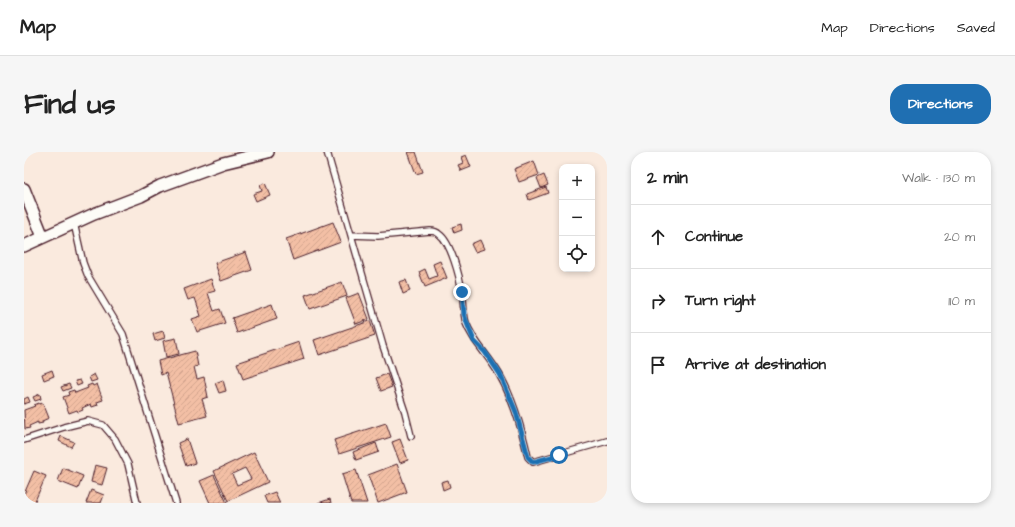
<!DOCTYPE html>
<meta charset="utf-8">
<style>
:root{--surface:#fff;--page:#f6f6f6;--text:#222;--muted:#767676;--line:#e0e0e0;--accent:#1f6fb2}
body{margin:0;font-family:"Architects Daughter",sans-serif;background:var(--page);color:var(--text)}
.controls{position:absolute;right:12px;top:12px;display:grid;overflow:hidden;border-radius:8px;box-shadow:0 2px 6px #0003}
.controls button{width:36px;height:36px;display:grid;place-items:center;padding:0;border:0;border-bottom:1px solid var(--line);background:var(--surface);color:var(--text);font:20px sans-serif}
.stop{position:absolute;width:12px;height:12px;margin:-9px;border:3px solid #1f6fb2;border-radius:50%;background:#fff}
.stop.end{background:#1f6fb2;border-color:#fff;box-shadow:0 1px 4px #0008}
.list{margin:0;padding:0;list-style:none}
h2{display:flex;justify-content:space-between;align-items:center;height:52px;margin:0;padding:0 16px;font-size:17px}
h2 small{font-size:13px;font-weight:400;color:var(--muted)}
.list li{display:grid;grid-template-columns:26px 1fr auto;gap:12px;align-items:center;box-sizing:border-box;height:64px;padding:0 16px;border-top:1px solid var(--line)}
.list b{display:block;font-size:15px;white-space:nowrap}
.list em{font-size:13px;font-style:normal;color:var(--muted)}
.icon{flex:none;width:22px;height:22px;fill:none;stroke:currentColor;stroke-width:2;stroke-linecap:round;stroke-linejoin:round}
.map{position:relative;flex:none;width:583px;height:351px;overflow:hidden;border-radius:16px}
header{display:flex;align-items:center;gap:24px;box-sizing:border-box;height:56px;padding:0 20px;background:var(--surface);border-bottom:1px solid var(--line)}
header strong{font-size:19px}
nav{display:flex;gap:22px;margin-inline-start:auto;font-size:14px}
.intro{display:flex;align-items:center;justify-content:space-between;box-sizing:border-box;height:96px;padding:0 24px}
h1{margin:0;font-size:28px}
.button{padding:10px 18px;border-radius:16px;background:var(--accent);color:#fff;font-size:14px;font-weight:700}
main{display:flex;gap:24px;padding:0 24px}
aside{flex:1;background:var(--surface);border-radius:16px;box-shadow:0 2px 6px #0003}
.map>svg:first-child{display:block}
</style>
<header>
<strong>Map</strong>
<nav><a>Map</a><a>Directions</a><a>Saved</a></nav>
</header>
<div class="intro"><h1>Find us</h1><a class="button">Directions</a></div>
<main>
<div class="map">
<svg width="583" height="351" viewBox="0 0 583 351">
<defs>
<pattern id="building-hatch" width="6" height="6" patternUnits="userSpaceOnUse"><rect width="6" height="6" fill="#f3bfa5"/><path d="M-1 1l2-2M0 6l6-6M5 7l2-2" fill="none" stroke="#d2a48e"/></pattern>
</defs>
<rect width="100%" height="100%" fill="#faeade"/>
<filter id="ink" filterUnits="userSpaceOnUse"><feTurbulence type="fractalNoise" baseFrequency=".025" numOctaves="2"/><feDisplacementMap in="SourceGraphic" scale="8" xChannelSelector="R" yChannelSelector="G"/><feConvolveMatrix kernelMatrix="1 2 1 2 8 2 1 2 1" color-interpolation-filters="sRGB"/></filter>
<g filter="url(#ink)">
<path fill="url(#building-hatch)" stroke="#4a1f2b" fill-rule="evenodd" d="M384,0H392L399,20L392,22Z
M442,3L447,15L437,19L434,13L439,11L437,5Z
M510,9L515,23L495,30L490,17Z
M520,23L524,33L517,36L513,26Z
M241,31L246,43L232,49L229,42L238,39L236,33Z
M522,35L524,41L505,48L503,42Z
M309,70L317,90L269,108L262,87Z
M437,72L438,78L430,81L428,75Z
M456,88L460,97L451,100L447,92Z
M222,100L228,118L197,129L191,111Z
M416,109L423,126L401,135L395,120L401,117L405,127L413,124L409,112Z
M187,127L191,139L184,141L190,159L196,157L201,171L173,180L168,167L177,164L171,146L164,148L160,137Z
M382,128L386,139L379,142L375,130Z
M318,130L323,144L286,157L281,143Z
M335,141L345,167L332,172L322,146Z
M248,152L253,167L213,181L208,166Z
M346,169L351,184L295,203L290,188Z
M139,179L141,186L131,189L129,182Z
M152,186L155,202L142,205L139,189Z
M275,190L280,207L219,227L213,211Z
M171,199L174,214L170,215L173,227L180,225L184,245L178,247L183,264L155,271L142,221L137,223L134,209Z
M28,218L30,224L20,228L18,222Z
M70,222L73,228L67,230L65,225Z
M363,222L368,235L357,239L352,226Z
M56,228L58,232L53,234L51,229Z
M199,228L202,239L195,241L191,231Z
M45,232L47,236L39,239L37,235Z
M68,232L69,234L73,232L79,248L73,250L74,253L68,255L67,252L58,256L59,258L54,260L53,258L45,261L39,245L45,243L44,240L50,238L51,241L64,236L63,234Z
M16,242L17,247L11,249L9,245Z
M4,245L6,250L0,252V247Z
M15,251V252L19,251L25,266L18,269L19,271L14,272V270L5,274L6,276L1,277L0,258L11,254L10,253Z
M362,271L367,285L315,302L310,288Z
M37,284L50,290L47,295L35,289Z
M163,287L171,311L162,314L154,291Z
M376,287L384,308L376,311L368,290Z
M352,291L355,300L332,308L329,300Z
M230,300L244,330L204,349L190,319ZM221,316L227,327L213,333L208,322Z
M373,312L383,340L354,351L344,323Z
M71,313L83,316L78,333L67,330Z
M39,316L59,324L54,337L34,329Z
M332,318L343,351H327L318,322Z
M10,319L22,324L10,351H0V342Z
M190,323L203,351H186L176,329Z
M424,328L426,335L419,338L417,330Z
M67,338L80,343L77,351H62Z
M251,340L256,351H243L240,344Z
M306,347L307,351H294Z"/>
<g fill="none" stroke-linecap="round" stroke-linejoin="round">
<defs>
<path id="lane" d="M303,0L359,194L381,260L387,284
M50,71L59,111L64,124L99,182L152,351
M327,83L354,84L406,79C409,79 413,80 415,82C427,90 436,126 438,140C440,150 439,161 442,171C449,190 465,204 475,222C489,246 498,278 504,305L509,310L583,289
M0,288L40,275L64,269L79,273L91,287L104,312L113,351"/>
<path id="street" d="M0,37L19,85
M0,94L70,62L117,44L136,34L199,11L244,0"/>
</defs>
<use href="#lane" stroke="#4a1f2b" stroke-width="8"/>
<use href="#street" stroke="#4a1f2b" stroke-width="14"/>
<use href="#lane" stroke="#fdfcf7" stroke-width="5.5"/>
<use href="#street" stroke="#fdfcf7" stroke-width="11"/>
</g>
</g>
<g fill="none" stroke-linecap="round" stroke-linejoin="round" filter="url(#ink)">
<path stroke="#1f6fb2" stroke-width="5" d="M438,140L440,162L443,171L450,189L461,200L476,222L492,260L504,305L509,310L535,303"/>
</g>
</svg>
<div class="controls">
<button>+</button>
<button>−</button>
<button><svg class="icon" aria-label="locate" viewBox="0 0 24 24"><circle cx="12" cy="12" r="6"/><path d="M12 2v4M12 18v4M2 12h4M18 12h4"/></svg></button>
</div>
<div class="stop" style="left:535px;top:303px"></div>
<div class="stop end" style="left:438px;top:140px"></div>
</div>
<aside>
<h2>2 min<small>Walk · 130 m</small></h2>
<ul class="list">
<li><svg class="icon" aria-label="ahead" viewBox="0 0 24 24"><path d="M12 20V5M6 11l6-6 6 6"/></svg><div><b>Continue</b></div><em>20 m</em></li>
<li><svg class="icon" aria-label="right" viewBox="0 0 24 24"><path d="M7 20v-9h11M14 6l5 5-5 5"/></svg><div><b>Turn right</b></div><em>110 m</em></li>
<li><svg class="icon" aria-label="arrive" viewBox="0 0 24 24"><path d="M6 21V4h12l-3 4 3 4H6"/></svg><div><b>Arrive at destination</b></div></li>
</ul>
</aside>
</main>
